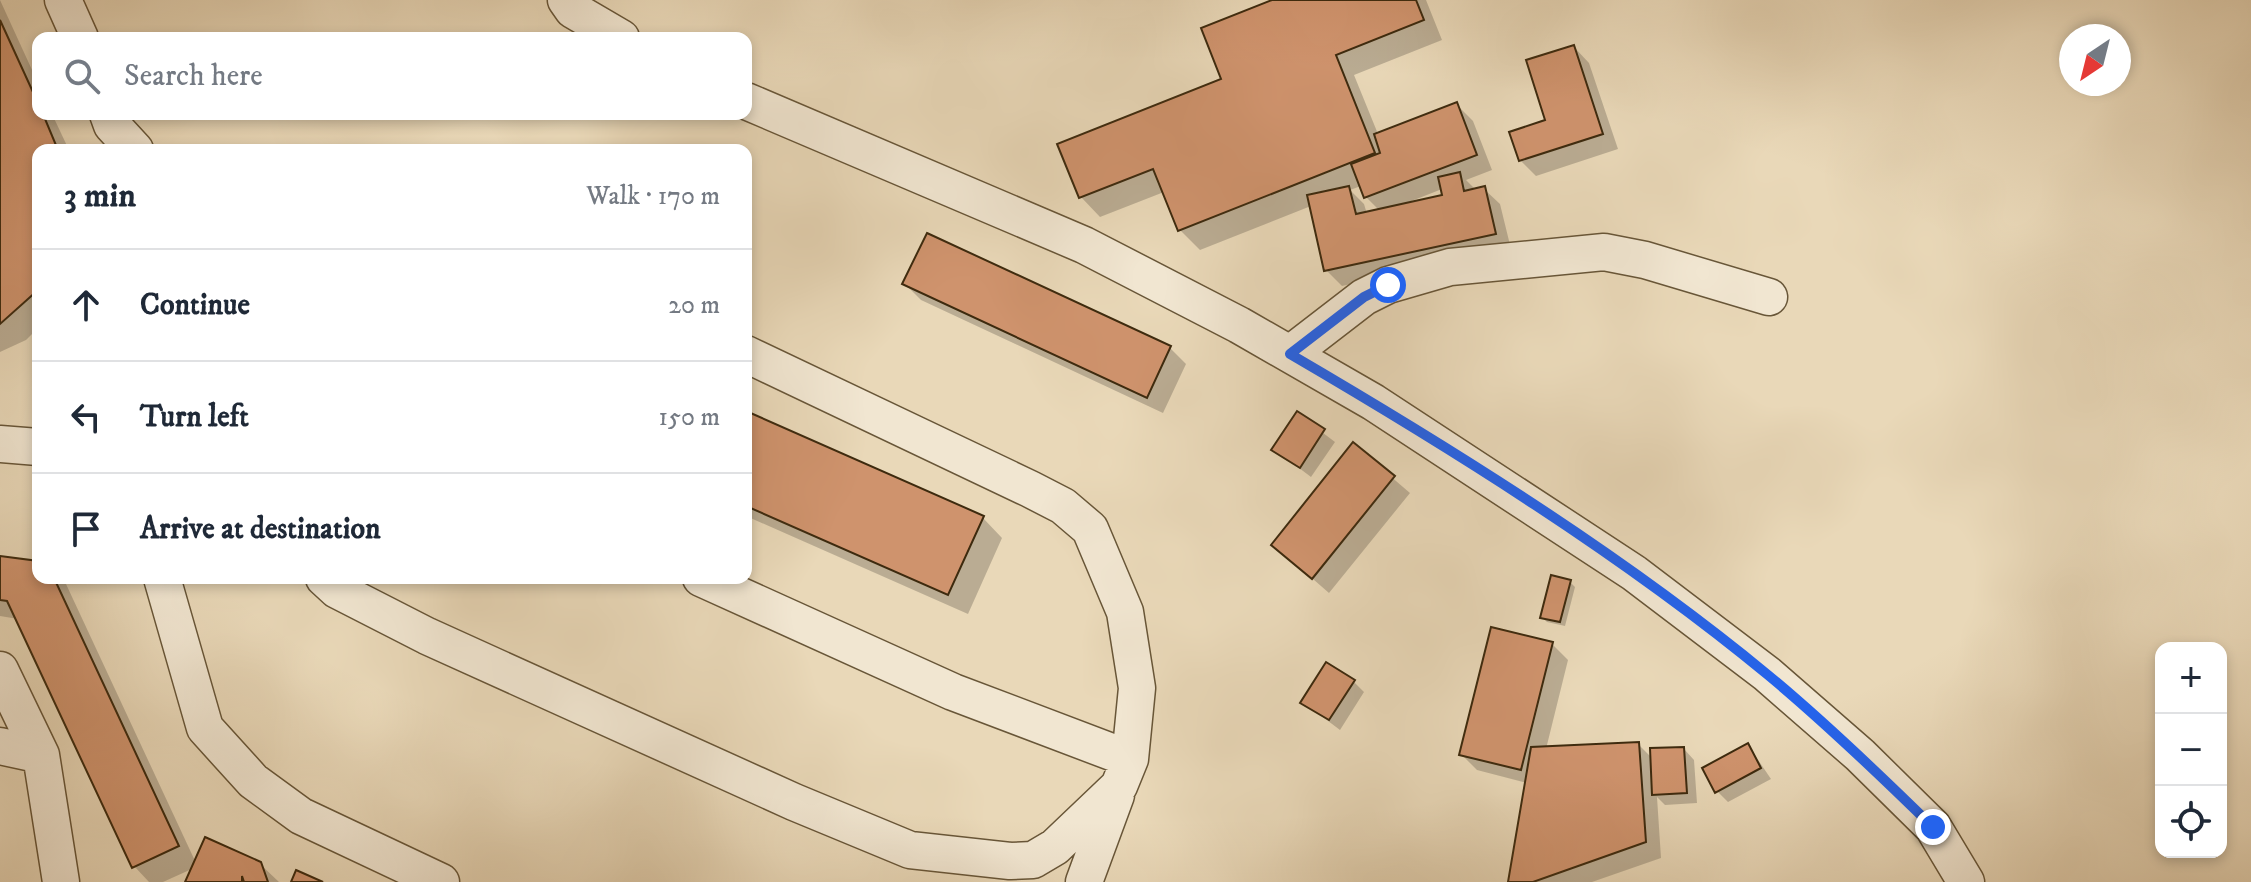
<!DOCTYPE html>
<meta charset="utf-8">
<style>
:root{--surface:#fff;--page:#f6f6f7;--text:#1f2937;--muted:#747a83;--line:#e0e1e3}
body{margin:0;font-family:"IM FELL DW Pica",serif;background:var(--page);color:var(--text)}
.controls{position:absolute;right:24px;bottom:24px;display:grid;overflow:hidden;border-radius:16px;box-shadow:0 4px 12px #0003}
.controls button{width:72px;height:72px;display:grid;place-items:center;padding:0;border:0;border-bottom:2px solid var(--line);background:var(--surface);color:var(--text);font:40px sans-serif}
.compass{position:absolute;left:2059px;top:24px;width:72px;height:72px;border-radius:50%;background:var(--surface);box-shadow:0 4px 12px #0003;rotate:215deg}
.stop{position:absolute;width:24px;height:24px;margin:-18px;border:6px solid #2563eb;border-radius:50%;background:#fff}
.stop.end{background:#2563eb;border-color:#fff;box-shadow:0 2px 8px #0008}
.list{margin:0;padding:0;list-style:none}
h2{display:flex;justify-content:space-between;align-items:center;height:104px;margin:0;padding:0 32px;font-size:34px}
h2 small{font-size:26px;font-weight:400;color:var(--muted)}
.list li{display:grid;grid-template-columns:52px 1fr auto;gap:24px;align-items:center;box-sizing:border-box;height:112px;padding:0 32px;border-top:2px solid var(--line)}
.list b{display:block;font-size:30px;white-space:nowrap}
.list em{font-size:26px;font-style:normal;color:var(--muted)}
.icon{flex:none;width:44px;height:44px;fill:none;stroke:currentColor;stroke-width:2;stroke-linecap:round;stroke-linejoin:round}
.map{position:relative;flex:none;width:2251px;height:882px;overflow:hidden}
.search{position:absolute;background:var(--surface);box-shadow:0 4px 12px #0003;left:32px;top:32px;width:720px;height:88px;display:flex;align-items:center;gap:20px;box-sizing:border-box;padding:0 28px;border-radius:16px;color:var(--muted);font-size:30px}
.panel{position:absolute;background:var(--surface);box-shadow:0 4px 12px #0003;left:32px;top:144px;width:720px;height:440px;border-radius:16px}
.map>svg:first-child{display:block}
</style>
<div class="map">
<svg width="2251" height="882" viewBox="0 0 2251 882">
<rect width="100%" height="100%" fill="#e9d8b8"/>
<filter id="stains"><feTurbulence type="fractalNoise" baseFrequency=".0025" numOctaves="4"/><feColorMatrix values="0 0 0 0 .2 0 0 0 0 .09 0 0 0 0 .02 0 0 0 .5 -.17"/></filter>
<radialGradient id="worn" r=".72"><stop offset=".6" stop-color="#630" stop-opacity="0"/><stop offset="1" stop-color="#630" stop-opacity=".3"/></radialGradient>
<path fill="#0003" fill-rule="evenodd" d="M0,0L38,83V114H52L69,150H38V328L26,340L0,352Z
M1277,0H1426L1442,40L1354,75L1378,134L1457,105L1473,121L1492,170L1466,180L1476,190L1484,189L1500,204L1511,249L1342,286L1326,270L1311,206L1200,250L1180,230L1164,192L1100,217L1081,197L1224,80ZM1361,186L1365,196L1380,211L1367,214L1364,204L1350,190ZM1442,189L1444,196L1410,204L1409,202Z
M1574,47L1589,63L1618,149L1536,176L1520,160L1548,121Z
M905,284L1170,348L1186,364L1163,413L921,300Z
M746,414L983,518L1002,538L968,614L746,516Z
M1298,414L1335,442L1311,477L1274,449Z
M1354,445L1410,493L1329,593L1274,545Z
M0,558L38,563V578H60L66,584L196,863L260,864L279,882H188L194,868L163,882H149L134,866L18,619L0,616Z
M1570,582L1575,587L1565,626L1547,622L1542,617Z
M1552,644L1568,660L1546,749L1638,744L1652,758L1684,749L1694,760L1697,803L1665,805L1657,797L1661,858L1592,882H1510L1527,783L1477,770L1461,754Z
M1353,681L1364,692L1340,730L1303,702Z
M1748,745L1771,779L1728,802L1717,791Z"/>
<path fill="#cf936d" stroke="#3d2a0e" stroke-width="2" d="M1272,0H1416L1424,20L1336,55L1375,153L1178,231L1153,169L1079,198L1057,144L1221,79L1201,28Z
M0,20L38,103V114H43L58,150H38V290L0,324Z
M1574,45L1603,134L1519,161L1509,132L1545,120L1526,60Z
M1457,102L1477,155L1364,198L1351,164L1380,153L1374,134Z
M1460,172L1464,191L1485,186L1496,234L1324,271L1307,195L1349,186L1356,214L1442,195L1438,177Z
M927,233L1171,346L1147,398L902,284Z
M746,411L984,516L948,595L746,506Z
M1297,411L1325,429L1300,468L1271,450Z
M1353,442L1395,476L1312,579L1271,545Z
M0,556L38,561V578H54L179,846L132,868L7,601L0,600Z
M1551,575L1571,580L1560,622L1540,618Z
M1491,627L1553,642L1521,770L1459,755Z
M1326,662L1355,680L1329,720L1300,703Z
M1639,742L1646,842L1533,882H1508L1531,747Z
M1748,743L1761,768L1715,793L1702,768Z
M1684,747L1687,793L1652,795L1650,748Z
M205,837L261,862L268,882H244L242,876V882H185Z
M296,870L323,882H291Z"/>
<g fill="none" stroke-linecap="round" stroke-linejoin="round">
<defs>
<path id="minor" d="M63,0L80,38
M566,0L573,10L621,38
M746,101L1084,245L1239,325L1373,402L1634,573L1767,674L1860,755L1933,827L1966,882
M108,114L112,125L135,150
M746,354L1030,489L1063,506L1090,529L1125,612L1137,688L1130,759
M1290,354L1364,297L1388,285L1450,267L1604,252L1645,260L1769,297
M0,444L38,447
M162,578L205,728L253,781L301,816L441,882
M324,578L337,590L427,636L794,802L910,850L1010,861L1033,860L1055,847L1119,786L1130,759L953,692L701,578
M0,670L41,755L61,882
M0,746L41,755
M1084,882L1116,795"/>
</defs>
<use href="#minor" stroke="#685638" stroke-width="39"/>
<use href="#minor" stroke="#f1e6d1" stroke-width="36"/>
</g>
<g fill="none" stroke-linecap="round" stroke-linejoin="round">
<path stroke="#2563eb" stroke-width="10" d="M1388,285L1364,297L1290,354C1451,448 1624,556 1768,675C1826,723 1880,775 1933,827"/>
</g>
<rect width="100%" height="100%" filter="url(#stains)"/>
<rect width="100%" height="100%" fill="url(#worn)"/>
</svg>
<div class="controls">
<button>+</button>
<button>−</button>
<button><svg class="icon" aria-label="locate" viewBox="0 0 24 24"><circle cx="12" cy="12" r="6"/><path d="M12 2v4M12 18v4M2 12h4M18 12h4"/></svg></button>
</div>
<svg class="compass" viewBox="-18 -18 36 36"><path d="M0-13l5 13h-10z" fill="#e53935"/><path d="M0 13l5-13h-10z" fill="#747a83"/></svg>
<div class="stop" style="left:1388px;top:285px"></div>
<div class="stop end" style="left:1933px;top:827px"></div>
<div class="search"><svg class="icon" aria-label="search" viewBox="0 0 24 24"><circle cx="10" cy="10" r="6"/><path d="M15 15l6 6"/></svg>Search here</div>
<section class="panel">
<h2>3 min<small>Walk · 170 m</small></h2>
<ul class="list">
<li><svg class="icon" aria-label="ahead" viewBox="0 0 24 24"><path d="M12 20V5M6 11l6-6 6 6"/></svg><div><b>Continue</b></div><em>20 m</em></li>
<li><svg class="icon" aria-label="left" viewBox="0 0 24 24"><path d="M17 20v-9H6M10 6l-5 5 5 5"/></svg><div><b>Turn left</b></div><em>150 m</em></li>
<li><svg class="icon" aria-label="arrive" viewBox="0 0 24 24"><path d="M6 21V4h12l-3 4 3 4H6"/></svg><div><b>Arrive at destination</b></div></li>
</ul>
</section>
</div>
